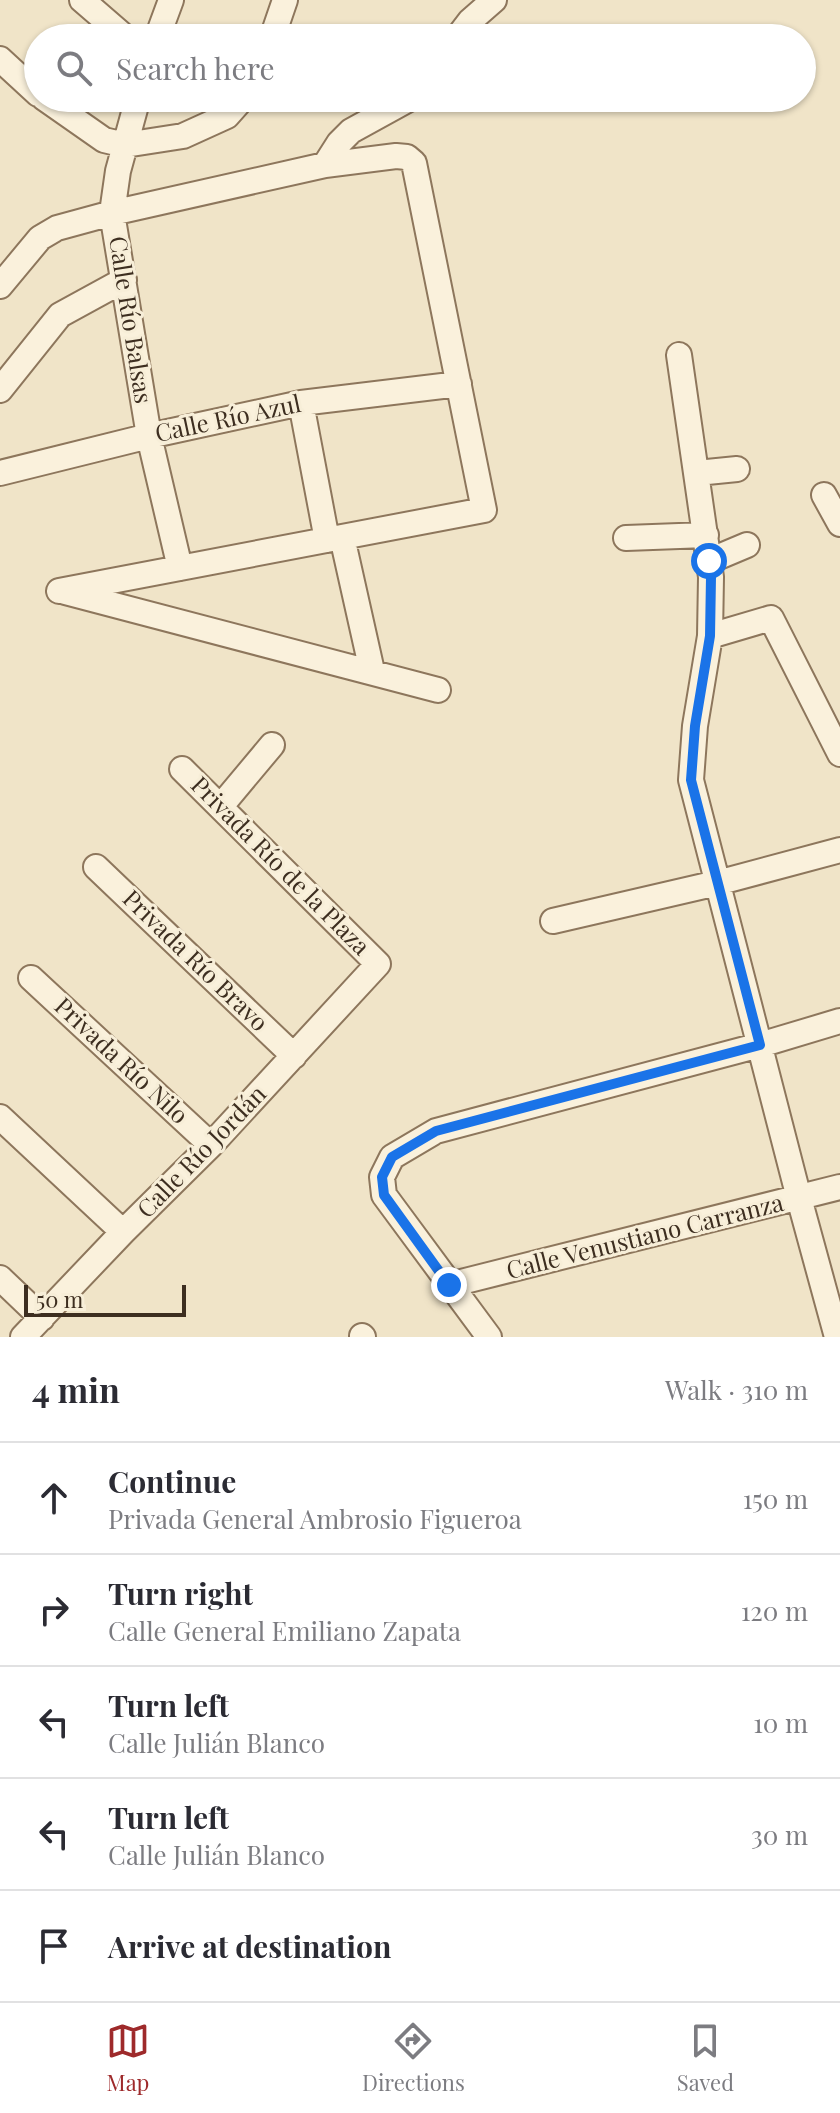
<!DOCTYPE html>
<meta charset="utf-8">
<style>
:root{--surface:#fff;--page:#f7f7f7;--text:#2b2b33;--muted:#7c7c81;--line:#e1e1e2;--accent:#9e2a2b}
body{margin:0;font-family:"Playfair Display",serif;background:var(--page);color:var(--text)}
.scale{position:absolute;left:24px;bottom:20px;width:162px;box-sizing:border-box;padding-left:8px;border:4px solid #3d2e20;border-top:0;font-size:22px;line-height:28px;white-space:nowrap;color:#3d2e20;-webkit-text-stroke:6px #f7eed8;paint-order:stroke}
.stop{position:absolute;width:24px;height:24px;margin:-18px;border:6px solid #1a73e8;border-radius:50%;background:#fff}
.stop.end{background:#1a73e8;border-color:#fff;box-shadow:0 2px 8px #0008}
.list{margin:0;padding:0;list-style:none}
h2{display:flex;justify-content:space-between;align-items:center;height:104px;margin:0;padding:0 32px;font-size:34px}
h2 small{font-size:26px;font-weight:400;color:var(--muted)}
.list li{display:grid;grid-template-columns:52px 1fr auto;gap:24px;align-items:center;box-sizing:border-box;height:112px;padding:0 32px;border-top:2px solid var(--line)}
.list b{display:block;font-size:30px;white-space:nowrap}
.list p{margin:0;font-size:26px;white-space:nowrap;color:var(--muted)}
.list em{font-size:26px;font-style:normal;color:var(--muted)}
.icon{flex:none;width:44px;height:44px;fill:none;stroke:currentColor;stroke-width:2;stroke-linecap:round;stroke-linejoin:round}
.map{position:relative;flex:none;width:840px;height:1337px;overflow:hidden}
.search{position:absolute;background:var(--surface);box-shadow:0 2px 6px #0004;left:24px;right:24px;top:24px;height:88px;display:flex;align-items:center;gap:20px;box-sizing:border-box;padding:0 28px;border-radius:44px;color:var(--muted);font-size:30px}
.sheet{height:664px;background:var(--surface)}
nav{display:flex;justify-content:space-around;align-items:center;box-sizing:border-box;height:112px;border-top:2px solid var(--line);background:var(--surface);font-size:22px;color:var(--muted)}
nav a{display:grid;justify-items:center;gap:4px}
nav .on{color:var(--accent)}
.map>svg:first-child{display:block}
</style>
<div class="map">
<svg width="840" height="1337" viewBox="0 0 840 1337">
<rect width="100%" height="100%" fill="#f0e4c8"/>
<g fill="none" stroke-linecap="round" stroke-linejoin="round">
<defs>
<path id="minor" d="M82,0L126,38
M157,38L171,0
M272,38L285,0
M457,38L470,21L494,0
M0,59L38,94
M44,98L104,140L125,145L183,136L227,116L243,98
M138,98L118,171L112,213L149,436L180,568
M325,165L339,143L351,131L411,98
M0,286L40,238L57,228L112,213L325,165L396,156L407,157L414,163L484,510L59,591
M679,355L711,577L710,636L695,726L691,780L799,1198L837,1337
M0,390L60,315L124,280
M301,403L327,540
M0,473L149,436L301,403L459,384
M697,473L737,469
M824,495L840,524
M342,537L372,671
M626,538L706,535
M709,561L747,545
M65,592L438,690
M710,636L771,618L840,754
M221,806L272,745
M96,867L294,1056
M553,921L717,883L840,850
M31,978L211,1145
M0,1117L123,1232
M0,1278L42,1318
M449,1285L840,1187
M362,1336L363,1337
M23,1337L123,1232L211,1145L378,964L182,769
M489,1337L384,1195L382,1177L392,1157L436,1131L760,1045L840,1021"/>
</defs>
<use href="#minor" stroke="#8d765c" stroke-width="28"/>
<use href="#minor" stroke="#faf1dc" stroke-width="24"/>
</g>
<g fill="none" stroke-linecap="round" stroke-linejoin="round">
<path stroke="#1a73e8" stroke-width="10" d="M449,1285L384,1195L382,1177L392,1157L436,1131L760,1045L691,780L695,726L710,636L711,577L709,561"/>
</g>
<g text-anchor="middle" stroke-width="6" stroke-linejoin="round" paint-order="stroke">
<g font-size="24" fill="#3d2e20" stroke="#f7eed8">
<text transform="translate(130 320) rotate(81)" y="8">Calle Río Balsas</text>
<text transform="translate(228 419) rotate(-12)" y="8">Calle Río Azul</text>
<text transform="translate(280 866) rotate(45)" y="8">Privada Río de la Plaza</text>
<text transform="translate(195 961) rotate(44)" y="8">Privada Río Bravo</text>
<text transform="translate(121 1061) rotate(43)" y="8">Privada Río Nilo</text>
<text transform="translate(202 1152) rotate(-46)" y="8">Calle Río Jordán</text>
<text transform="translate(645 1237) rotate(-14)" y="8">Calle Venustiano Carranza</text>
</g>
</g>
</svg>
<div class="scale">50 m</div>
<div class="stop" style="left:709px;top:561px"></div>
<div class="stop end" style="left:449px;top:1285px"></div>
<div class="search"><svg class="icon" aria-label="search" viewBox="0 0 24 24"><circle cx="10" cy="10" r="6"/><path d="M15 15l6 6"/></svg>Search here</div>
</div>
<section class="sheet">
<h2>4 min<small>Walk · 310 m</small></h2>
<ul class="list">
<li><svg class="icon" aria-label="ahead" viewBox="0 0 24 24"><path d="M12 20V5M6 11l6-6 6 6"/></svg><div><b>Continue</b><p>Privada General Ambrosio Figueroa</p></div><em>150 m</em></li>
<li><svg class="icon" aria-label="right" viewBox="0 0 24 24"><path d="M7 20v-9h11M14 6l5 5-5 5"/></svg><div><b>Turn right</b><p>Calle General Emiliano Zapata</p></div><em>120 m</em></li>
<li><svg class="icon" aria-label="left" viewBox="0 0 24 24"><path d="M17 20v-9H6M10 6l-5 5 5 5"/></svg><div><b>Turn left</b><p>Calle Julián Blanco</p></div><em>10 m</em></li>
<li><svg class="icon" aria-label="left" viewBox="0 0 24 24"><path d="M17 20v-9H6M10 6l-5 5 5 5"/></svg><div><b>Turn left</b><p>Calle Julián Blanco</p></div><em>30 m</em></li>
<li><svg class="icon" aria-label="arrive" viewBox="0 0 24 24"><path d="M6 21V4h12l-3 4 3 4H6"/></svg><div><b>Arrive at destination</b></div></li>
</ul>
</section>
<nav>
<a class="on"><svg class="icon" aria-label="map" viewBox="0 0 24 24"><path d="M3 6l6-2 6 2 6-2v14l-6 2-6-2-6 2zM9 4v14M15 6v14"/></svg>Map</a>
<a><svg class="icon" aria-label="directions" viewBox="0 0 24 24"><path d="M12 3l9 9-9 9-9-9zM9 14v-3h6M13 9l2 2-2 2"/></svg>Directions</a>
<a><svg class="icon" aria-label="saved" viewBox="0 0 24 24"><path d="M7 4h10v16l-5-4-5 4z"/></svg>Saved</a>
</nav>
